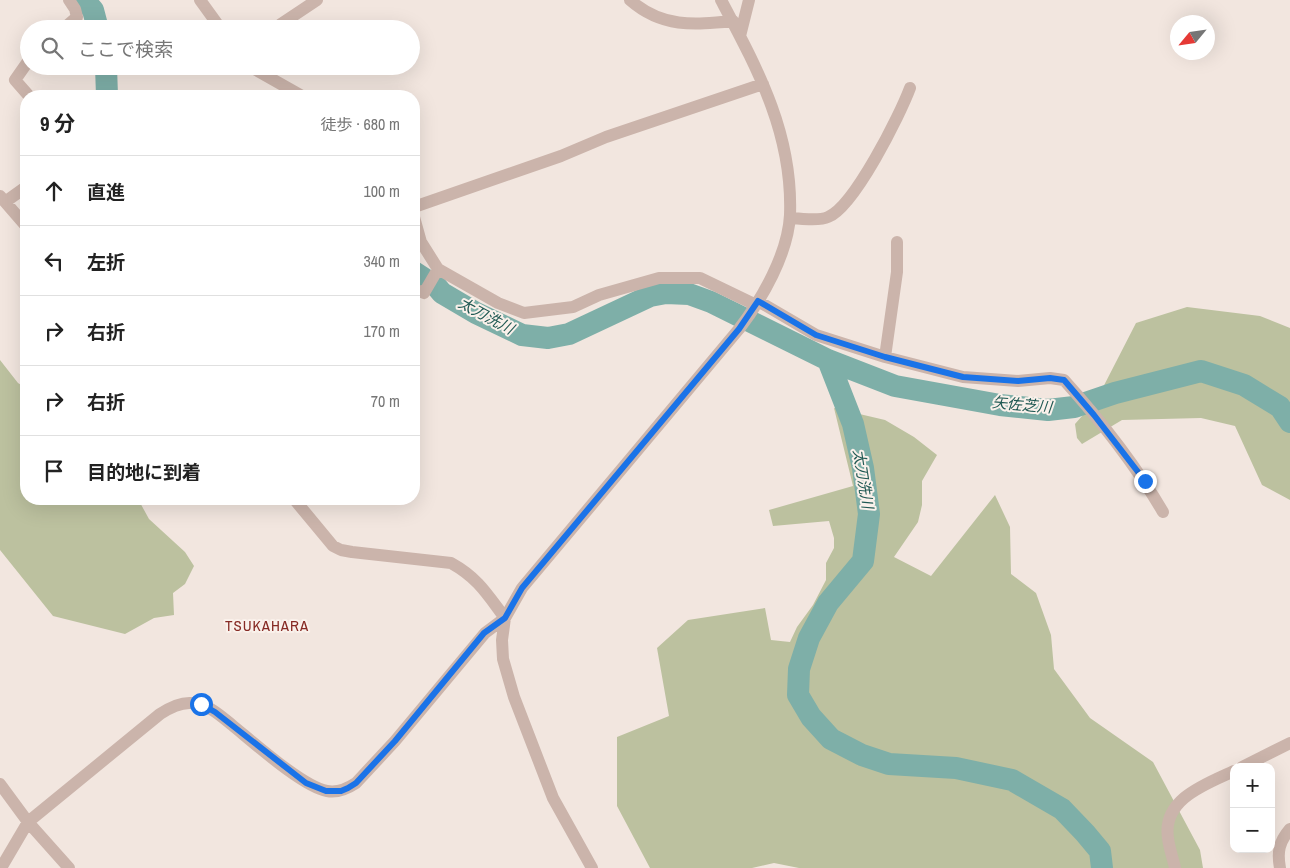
<!DOCTYPE html>
<html lang="ja">
<meta charset="utf-8">
<style>
:root{--surface:#fff;--page:#f2f2f2;--text:#222;--muted:#767676;--line:#e0e0e0}
body{margin:0;font-family:"Archivo Narrow","Noto Sans JP",sans-serif;background:var(--page);color:var(--text)}
.controls{position:absolute;right:15px;bottom:15px;display:grid;overflow:hidden;border-radius:10px;box-shadow:0 5px 20px #0002}
.controls button{width:45px;height:45px;display:grid;place-items:center;padding:0;border:0;border-bottom:1px solid var(--line);background:var(--surface);color:var(--text);font:25px sans-serif}
.compass{position:absolute;left:1170px;top:15px;width:45px;height:45px;border-radius:50%;background:var(--surface);box-shadow:0 5px 20px #0002;rotate:241deg}
.stop{position:absolute;width:15px;height:15px;margin:-11px;border:4px solid #1a73e8;border-radius:50%;background:#fff}
.stop.end{background:#1a73e8;border-color:#fff;box-shadow:0 1px 5px #0008}
.list{margin:0;padding:0;list-style:none}
h2{display:flex;justify-content:space-between;align-items:center;height:65px;margin:0;padding:0 20px;font-size:21px}
h2 small{font-size:16px;font-weight:400;color:var(--muted)}
.list li{display:grid;grid-template-columns:32px 1fr auto;gap:15px;align-items:center;box-sizing:border-box;height:70px;padding:0 20px;border-top:1px solid var(--line)}
.list b{display:block;font-size:19px;white-space:nowrap}
.list em{font-size:16px;font-style:normal;color:var(--muted)}
.icon{flex:none;width:28px;height:28px;fill:none;stroke:currentColor;stroke-width:2;stroke-linecap:round;stroke-linejoin:round}
.map{position:relative;flex:none;width:1290px;height:868px;overflow:hidden}
.search{position:absolute;background:var(--surface);box-shadow:0 5px 20px #0002;left:20px;top:20px;width:400px;height:55px;display:flex;align-items:center;gap:12px;box-sizing:border-box;padding:0 18px;border-radius:28px;color:var(--muted);font-size:19px}
.panel{position:absolute;background:var(--surface);box-shadow:0 5px 20px #0002;left:20px;top:90px;width:400px;height:415px;border-radius:20px}
.map>svg:first-child{display:block}
</style>
<div class="map">
<svg width="1290" height="868" viewBox="0 0 1290 868">
<rect width="100%" height="100%" fill="#f2e6df"/>
<path fill="#bcc19f" d="M1187,307L1260,316L1290,328V500L1262,485L1235,426L1201,418L1122,420L1082,444L1077,438L1075,424L1097,399L1136,323Z
M0,360L18,383L26,388V499H138L149,519L185,552L194,566L185,584L173,593L174,615L154,618L125,634L53,616L0,550Z
M834,408L885,420L914,437L937,455L922,481V505L918,522L894,557L931,576L995,495L1010,527L1011,574L1036,593L1051,635L1054,669L1090,718L1153,762L1200,850L1203,868H799L774,863L752,868H650L617,806V737L669,716L657,648L688,620L765,608L771,640L790,642L797,627L813,605L826,580V563L834,548V538L829,521L773,526L769,510L853,486Z"/>
<g fill="none" stroke-linecap="round" stroke-linejoin="round">
<path stroke="#7eafa8" stroke-width="22" d="M84,0L93,10L98,29
M106,66L107,96
M414,272L437,287L442,293L476,313L522,335L548,338L569,334L650,296L666,293L689,294L711,302L828,360L895,386L1000,405L1048,410L1074,407L1115,393L1201,371L1244,385L1280,407L1290,422
M828,360L853,424L863,468L869,514L863,561L828,603L809,638L799,669L798,695L811,717L831,739L862,755L889,764L956,768L1012,780L1062,809L1085,833L1100,851L1102,868"/>
<path stroke="#cbb4ab" stroke-width="12" d="M200,0L221,29
M630,0C662,28 693,25 733,21
M63,29L77,17L75,9L69,0
M277,29L281,24L317,0
M740,36L749,0
M29,60L15,80L29,96
M249,66L302,96
M0,196L26,226
M5,202L26,187
M414,207L561,156L606,137L763,84
M414,217L421,242L438,269L498,303L524,313L573,307L599,295L659,278H700L756,305
M790,217C797,219 820,221 828,217C854,207 900,115 910,88
M414,289L424,293L438,269
M758,301L816,335L885,357L963,377L1018,381L1050,378L1064,380C1101,421 1135,464 1163,512
M885,357L897,272V242
M294,499L333,546L341,550L352,552L451,563C478,578 487,594 505,618
M1242,767L1290,743
M0,784L28,822L69,868
M1,868L28,822L160,714C169,708 181,702 192,703C208,704 220,715 232,725C253,742 303,787 327,791C338,793 347,789 356,783L395,741L485,633L505,618
M592,868L553,798L514,697L503,659L502,640L505,618L522,588L739,329C762,299 788,254 790,215C793,134 758,70 721,0
M1175,868C1173,858 1169,848 1168,838C1162,799 1206,784 1234,771
M1280,868C1277,852 1279,842 1290,829"/>
</g>
<g fill="none" stroke-linecap="round" stroke-linejoin="round">
<path stroke="#1a73e8" stroke-width="6" d="M201,704L215,712L306,783L326,791H341L348,788L356,783L395,741L484,633L505,618L522,588L739,329L758,301L816,335L885,357L963,377L1018,381L1050,378L1064,380L1094,415L1145,481"/>
</g>
<g text-anchor="middle" stroke-width="4" stroke-linejoin="round" paint-order="stroke">
<g font-size="15" font-style="italic" fill="#205953" stroke="#faf1eb">
<text transform="translate(486 316) rotate(28)" y="5">太刀洗川</text>
<text transform="translate(1022 405) rotate(5)" y="5">矢佐芝川</text>
<text transform="translate(863 479) rotate(81)" y="5">太刀洗川</text>
</g>
<g font-size="15" letter-spacing="1" fill="#862a24" stroke="#faf1eb">
<text x="267" y="631">TSUKAHARA</text>
</g>
</g>
</svg>
<div class="controls">
<button>+</button>
<button>−</button>
</div>
<svg class="compass" viewBox="-18 -18 36 36"><path d="M0-13l5 13h-10z" fill="#e53935"/><path d="M0 13l5-13h-10z" fill="#767676"/></svg>
<div class="stop" style="left:201px;top:704px"></div>
<div class="stop end" style="left:1145px;top:481px"></div>
<div class="search"><svg class="icon" aria-label="search" viewBox="0 0 24 24"><circle cx="10" cy="10" r="6"/><path d="M15 15l6 6"/></svg>ここで検索</div>
<section class="panel">
<h2>9 分<small>徒歩 · 680 m</small></h2>
<ul class="list">
<li><svg class="icon" aria-label="ahead" viewBox="0 0 24 24"><path d="M12 20V5M6 11l6-6 6 6"/></svg><div><b>直進</b></div><em>100 m</em></li>
<li><svg class="icon" aria-label="left" viewBox="0 0 24 24"><path d="M17 20v-9H6M10 6l-5 5 5 5"/></svg><div><b>左折</b></div><em>340 m</em></li>
<li><svg class="icon" aria-label="right" viewBox="0 0 24 24"><path d="M7 20v-9h11M14 6l5 5-5 5"/></svg><div><b>右折</b></div><em>170 m</em></li>
<li><svg class="icon" aria-label="right" viewBox="0 0 24 24"><path d="M7 20v-9h11M14 6l5 5-5 5"/></svg><div><b>右折</b></div><em>70 m</em></li>
<li><svg class="icon" aria-label="arrive" viewBox="0 0 24 24"><path d="M6 21V4h12l-3 4 3 4H6"/></svg><div><b>目的地に到着</b></div></li>
</ul>
</section>
</div>
